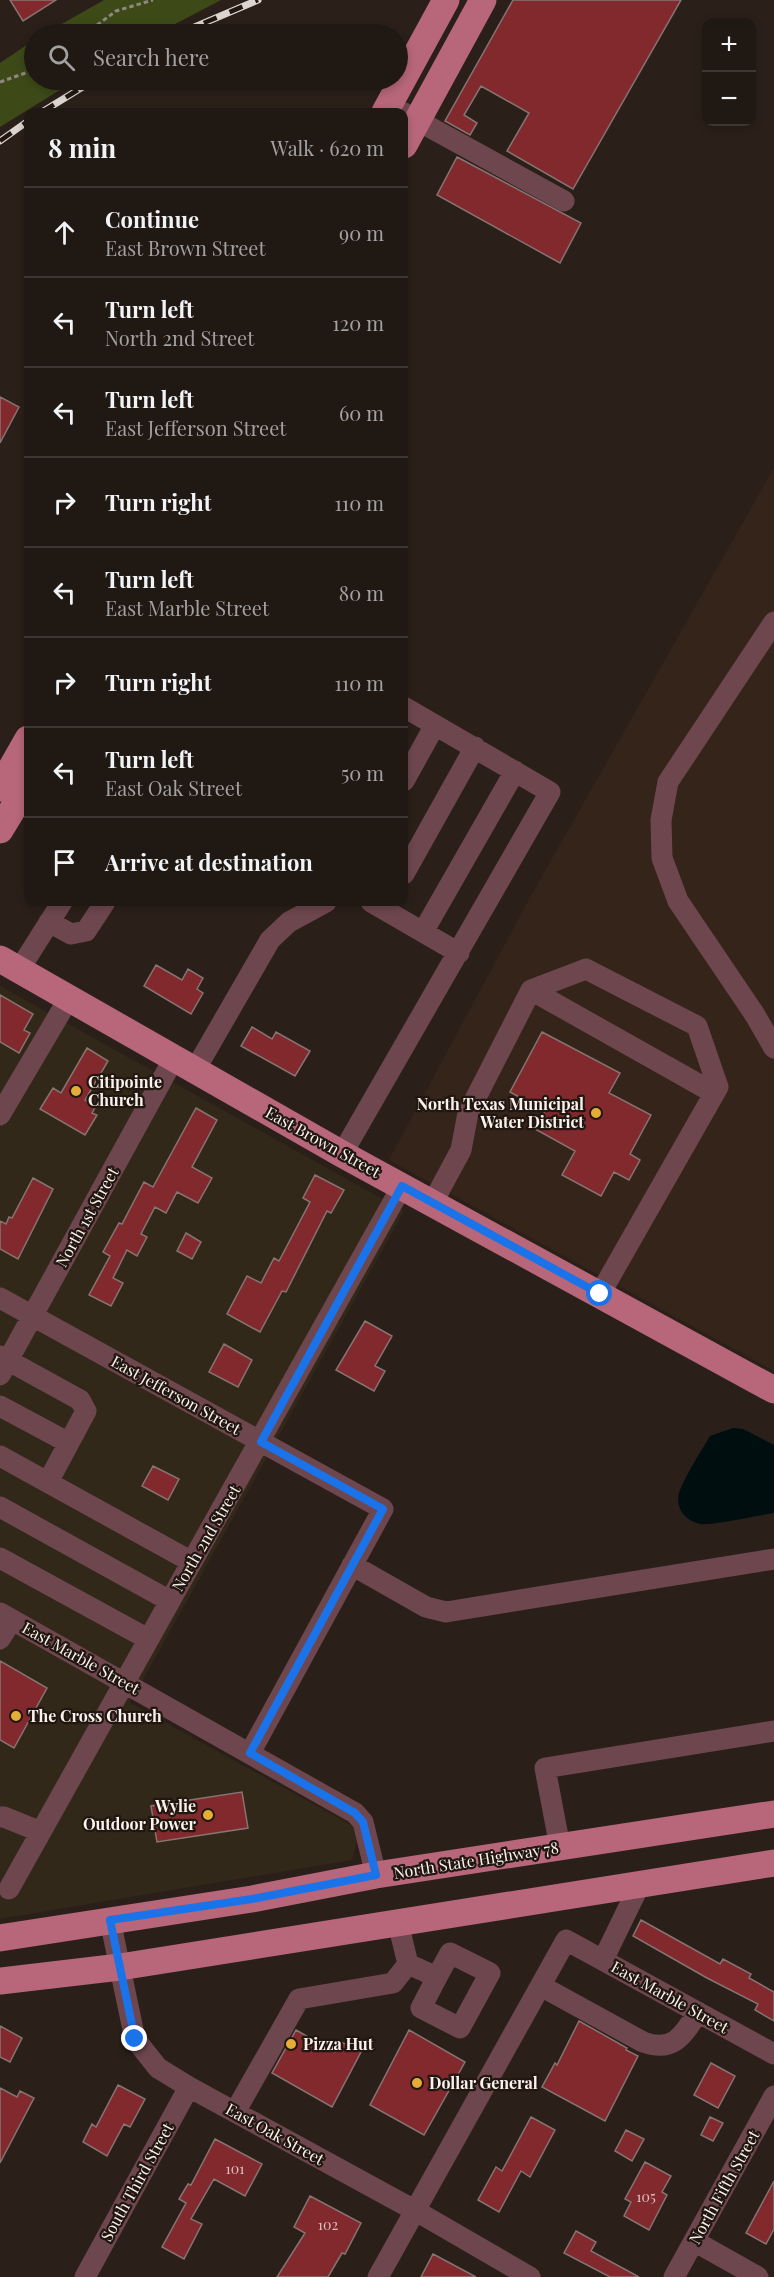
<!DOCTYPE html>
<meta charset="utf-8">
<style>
:root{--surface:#201813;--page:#2d2521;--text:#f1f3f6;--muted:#a2a0a0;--line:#3d3733}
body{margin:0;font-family:"Playfair Display",serif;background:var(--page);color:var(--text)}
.controls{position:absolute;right:18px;top:18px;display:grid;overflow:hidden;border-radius:12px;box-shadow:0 3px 9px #0003}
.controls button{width:54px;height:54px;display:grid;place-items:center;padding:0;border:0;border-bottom:2px solid var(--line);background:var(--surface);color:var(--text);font:30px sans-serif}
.stop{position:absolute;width:18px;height:18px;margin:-14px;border:4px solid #1a73e8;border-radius:50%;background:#fff}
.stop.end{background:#1a73e8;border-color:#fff;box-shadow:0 2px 6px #0008}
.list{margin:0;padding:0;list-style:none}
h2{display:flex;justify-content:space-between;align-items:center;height:78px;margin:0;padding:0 24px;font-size:26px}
h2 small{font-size:20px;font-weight:400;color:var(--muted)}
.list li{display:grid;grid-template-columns:39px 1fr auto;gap:18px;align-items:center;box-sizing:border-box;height:90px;padding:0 24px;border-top:2px solid var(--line)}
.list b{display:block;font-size:22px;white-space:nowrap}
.list p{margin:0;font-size:20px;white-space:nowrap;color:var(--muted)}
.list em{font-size:20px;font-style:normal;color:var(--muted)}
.icon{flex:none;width:33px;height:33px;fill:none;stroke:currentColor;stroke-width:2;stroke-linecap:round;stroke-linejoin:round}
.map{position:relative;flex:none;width:774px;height:2277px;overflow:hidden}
.search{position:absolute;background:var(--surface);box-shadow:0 3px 9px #0003;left:24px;top:24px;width:384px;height:66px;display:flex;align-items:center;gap:15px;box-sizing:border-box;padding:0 21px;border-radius:33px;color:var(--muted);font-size:22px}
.panel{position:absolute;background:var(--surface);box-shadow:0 3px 9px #0003;left:24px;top:108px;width:384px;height:798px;border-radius:12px}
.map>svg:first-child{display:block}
</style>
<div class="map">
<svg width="774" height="2277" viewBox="0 0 774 2277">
<rect width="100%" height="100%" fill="#2b2019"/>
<path fill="#322819" d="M0,986L404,1211L130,1703L360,1830L352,1860L0,1919Z"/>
<path fill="#352419" d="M774,468V1371L389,1160L532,894Z"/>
<path fill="#3d4a18" d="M104,0H221L156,34H44Z
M34,40V80H76L0,127V63Z"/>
<path fill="#010e10" d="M733,1428L743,1429L774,1445V1513C760,1515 710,1526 700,1524C683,1520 674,1506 680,1490C688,1471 700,1453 710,1436Z"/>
<path fill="#82292e" stroke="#867473" stroke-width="1.5" d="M10,0H56L23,21Z
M513,0H681L573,189L507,151L529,113L481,86L464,115L477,123L470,135L445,121Z
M457,157L581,223L560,263L437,195Z
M0,397L19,407L0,443Z
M156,965L182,980L188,969L203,978L197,989L203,993L191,1014L144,986Z
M0,995L33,1014L24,1030L30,1033L19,1053L0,1042Z
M252,1027L272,1039L276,1032L310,1051L295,1076L241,1046Z
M542,1032L620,1073L609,1093L651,1115L630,1154L640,1160L629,1180L614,1172L601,1196L562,1175L575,1151L535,1129L545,1111L510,1092Z
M87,1048L108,1061L85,1100L96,1106L92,1113L97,1115L85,1135L40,1109L53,1088L61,1093Z
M196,1108L217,1120L192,1167L212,1178L198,1203L177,1192L166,1213L155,1207L141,1234L147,1237L137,1256L127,1250L113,1278L123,1283L111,1306L89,1295L110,1256L103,1252L119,1223L122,1224L144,1182L153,1187Z
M315,1175L344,1190L331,1213L327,1211L286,1292L282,1291L260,1332L227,1314L247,1276L261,1283L274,1258L279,1261L310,1202L303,1198Z
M33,1178L53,1189L18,1259L0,1249V1221L6,1224L9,1217L12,1218Z
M186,1233L201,1242L192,1259L177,1251Z
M365,1321L392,1336L375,1366L385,1371L374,1391L336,1370Z
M224,1344L252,1360L238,1387L209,1372Z
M153,1466L179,1479L168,1500L142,1486Z
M0,1661L47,1688L14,1748L0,1740Z
M242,1792L248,1828L157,1842L151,1806Z
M641,1920L720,1964L723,1959L751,1974L749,1978L774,1992V2021L755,2010L758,2004L707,1978L633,1936Z
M579,2021L627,2048L626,2050L638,2056L605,2121L542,2087L555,2063L557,2065Z
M0,2026L22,2038L10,2062L0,2057Z
M296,2030L335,2052L341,2042L361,2052L332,2107L272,2073Z
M409,2030L465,2062L424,2135L370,2105Z
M711,2063L735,2076L718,2108L694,2095Z
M118,2085L145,2099L130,2127L124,2124L107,2156L83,2142L92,2124L96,2127Z
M0,2088L17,2097L20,2091L34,2098L0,2163Z
M531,2117L555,2130L530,2177L521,2171L499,2212L478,2200L496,2167L502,2171Z
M710,2117L723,2123L713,2141L701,2135Z
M626,2130L644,2139L632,2161L615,2151Z
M215,2139L262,2164L245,2196L214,2179L191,2219L202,2224L184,2259L162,2247L186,2203L179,2199L188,2184L191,2185Z
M645,2162L671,2176L662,2192L667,2195L649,2230L624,2216L631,2202L625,2199Z
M774,2181V2229L766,2244L746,2233Z
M310,2196L361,2223L345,2254L342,2253L328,2277H277L305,2233L294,2227Z
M576,2231L596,2242L591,2251L639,2277H610L564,2253Z
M433,2254L476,2277H421Z"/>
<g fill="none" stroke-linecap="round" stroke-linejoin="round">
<path stroke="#908781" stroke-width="3" stroke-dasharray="4.5 3" stroke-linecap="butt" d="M85,34L116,11L153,0
M0,82L34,70"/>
<path stroke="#6e464e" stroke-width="21" d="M404,113L564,201
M774,622L668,782L661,820L662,858L678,901L755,1015L774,1048
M404,781L435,725
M404,874L475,747
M371,902L459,953
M49,922L71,934L86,931L105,902
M423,932L515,771
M19,970L62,902
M531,990L714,1093
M195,1070L270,940L289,922L326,902
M0,1115L69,998
M342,1154L550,792L404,707
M433,1202L461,1150L468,1113L531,990L586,969L697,1026L718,1087L600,1294
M0,1298L383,1509L250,1753
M0,1356L80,1400L86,1411L48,1482
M0,1375L174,1058
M0,1406L69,1443
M0,1456L192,1562
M0,1507L170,1601
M0,1558L148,1639
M352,1565L426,1607L446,1612L774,1559
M0,1613L355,1813L363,1822L376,1875
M0,1639L12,1620
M0,1817H4L41,1832
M560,1847L545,1768L774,1731
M9,1889L402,1186
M110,1920L135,2039L158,2068L189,2087L416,2211L530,2277
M398,1923L408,1964
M603,1960L640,1884
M408,1964L437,1977L421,2008L460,2028L490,1973L450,1953L437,1977
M541,1986L643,2042C673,2053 683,2036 698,2012
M235,2112L299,1999L393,1983L408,1964
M694,2241L758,2277
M85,2277L189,2087
M378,2277L566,1940L774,2054
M674,2277L774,2096"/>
<path stroke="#b76779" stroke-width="27" d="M385,112L446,0
M404,145L483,0
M0,788L28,739
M0,830L28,784
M0,959L342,1154L774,1390
M0,1938L252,1899L376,1875L774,1814
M0,1981L120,1967L774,1863"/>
<defs>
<path id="rail" d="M178,34L258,0
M42,112L94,80
M0,141L28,121"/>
</defs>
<use href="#rail" stroke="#dcd4ce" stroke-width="7"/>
<use href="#rail" stroke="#221710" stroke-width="4.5" stroke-dasharray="14" stroke-linecap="butt"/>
</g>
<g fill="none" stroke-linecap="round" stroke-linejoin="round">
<path stroke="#1a73e8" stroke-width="8" d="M135,2039L110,1920L252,1899L376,1875L363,1822L355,1813L250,1753L383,1509L261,1442L402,1186L600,1294"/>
</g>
<g fill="#e5ad35" stroke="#221710" stroke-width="2">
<circle cx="76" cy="1091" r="6"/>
<circle cx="596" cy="1113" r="6"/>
<circle cx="16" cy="1716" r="6"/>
<circle cx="208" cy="1815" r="6"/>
<circle cx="291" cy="2044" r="6"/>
<circle cx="417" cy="2083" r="6"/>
</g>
<g text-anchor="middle" stroke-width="4.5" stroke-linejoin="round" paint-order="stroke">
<g font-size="14" fill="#dcc0bd">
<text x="235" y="2174">101</text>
<text x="646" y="2202">105</text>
<text x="328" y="2230">102</text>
</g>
<g font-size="16" font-weight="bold" fill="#faf2ed" stroke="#221710" text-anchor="start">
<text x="88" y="1088">Citipointe<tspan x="88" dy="18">Church</tspan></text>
<text x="584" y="1110" text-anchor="end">North Texas Municipal<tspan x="584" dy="18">Water District</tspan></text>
<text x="28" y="1722">The Cross Church</text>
<text x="196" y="1812" text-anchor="end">Wylie<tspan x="196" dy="18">Outdoor Power</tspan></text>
<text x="303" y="2050">Pizza Hut</text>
<text x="429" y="2089">Dollar General</text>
</g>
<g font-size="16" fill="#faf2ed" stroke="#221710">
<text transform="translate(323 1142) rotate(29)" y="6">East Brown Street</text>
<text transform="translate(87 1217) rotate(-61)" y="6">North 1st Street</text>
<text transform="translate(176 1395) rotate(29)" y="6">East Jefferson Street</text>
<text transform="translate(206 1538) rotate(-60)" y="6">North 2nd Street</text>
<text transform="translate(81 1658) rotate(29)" y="6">East Marble Street</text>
<text transform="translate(476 1860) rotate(-9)" y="6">North State Highway 78</text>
<text transform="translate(670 1997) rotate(29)" y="6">East Marble Street</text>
<text transform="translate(275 2134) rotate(29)" y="6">East Oak Street</text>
<text transform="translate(137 2182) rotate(-61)" y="6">South Third Street</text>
<text transform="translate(724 2187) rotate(-61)" y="6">North Fifth Street</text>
</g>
</g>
</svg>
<div class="controls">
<button>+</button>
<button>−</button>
</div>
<div class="stop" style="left:600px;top:1294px"></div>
<div class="stop end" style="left:135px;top:2039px"></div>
<div class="search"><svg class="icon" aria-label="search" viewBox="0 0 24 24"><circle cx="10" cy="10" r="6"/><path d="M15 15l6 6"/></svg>Search here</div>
<section class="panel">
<h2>8 min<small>Walk · 620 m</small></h2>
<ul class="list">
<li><svg class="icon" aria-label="ahead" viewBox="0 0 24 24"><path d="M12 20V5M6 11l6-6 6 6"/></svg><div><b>Continue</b><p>East Brown Street</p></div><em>90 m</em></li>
<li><svg class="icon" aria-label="left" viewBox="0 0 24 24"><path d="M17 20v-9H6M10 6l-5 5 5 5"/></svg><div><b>Turn left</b><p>North 2nd Street</p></div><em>120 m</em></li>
<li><svg class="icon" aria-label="left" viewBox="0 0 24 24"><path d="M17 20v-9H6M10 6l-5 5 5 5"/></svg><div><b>Turn left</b><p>East Jefferson Street</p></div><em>60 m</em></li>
<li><svg class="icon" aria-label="right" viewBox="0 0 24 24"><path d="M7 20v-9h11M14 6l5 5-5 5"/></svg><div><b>Turn right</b></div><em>110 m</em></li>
<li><svg class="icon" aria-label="left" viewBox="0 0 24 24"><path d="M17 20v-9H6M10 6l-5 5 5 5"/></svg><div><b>Turn left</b><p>East Marble Street</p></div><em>80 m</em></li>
<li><svg class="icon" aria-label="right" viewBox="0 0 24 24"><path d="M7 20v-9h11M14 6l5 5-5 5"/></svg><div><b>Turn right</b></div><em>110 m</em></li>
<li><svg class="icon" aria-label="left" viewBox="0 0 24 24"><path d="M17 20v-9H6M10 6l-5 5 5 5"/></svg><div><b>Turn left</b><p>East Oak Street</p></div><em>50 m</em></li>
<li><svg class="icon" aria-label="arrive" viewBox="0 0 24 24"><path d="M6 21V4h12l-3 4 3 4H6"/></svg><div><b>Arrive at destination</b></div></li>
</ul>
</section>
</div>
